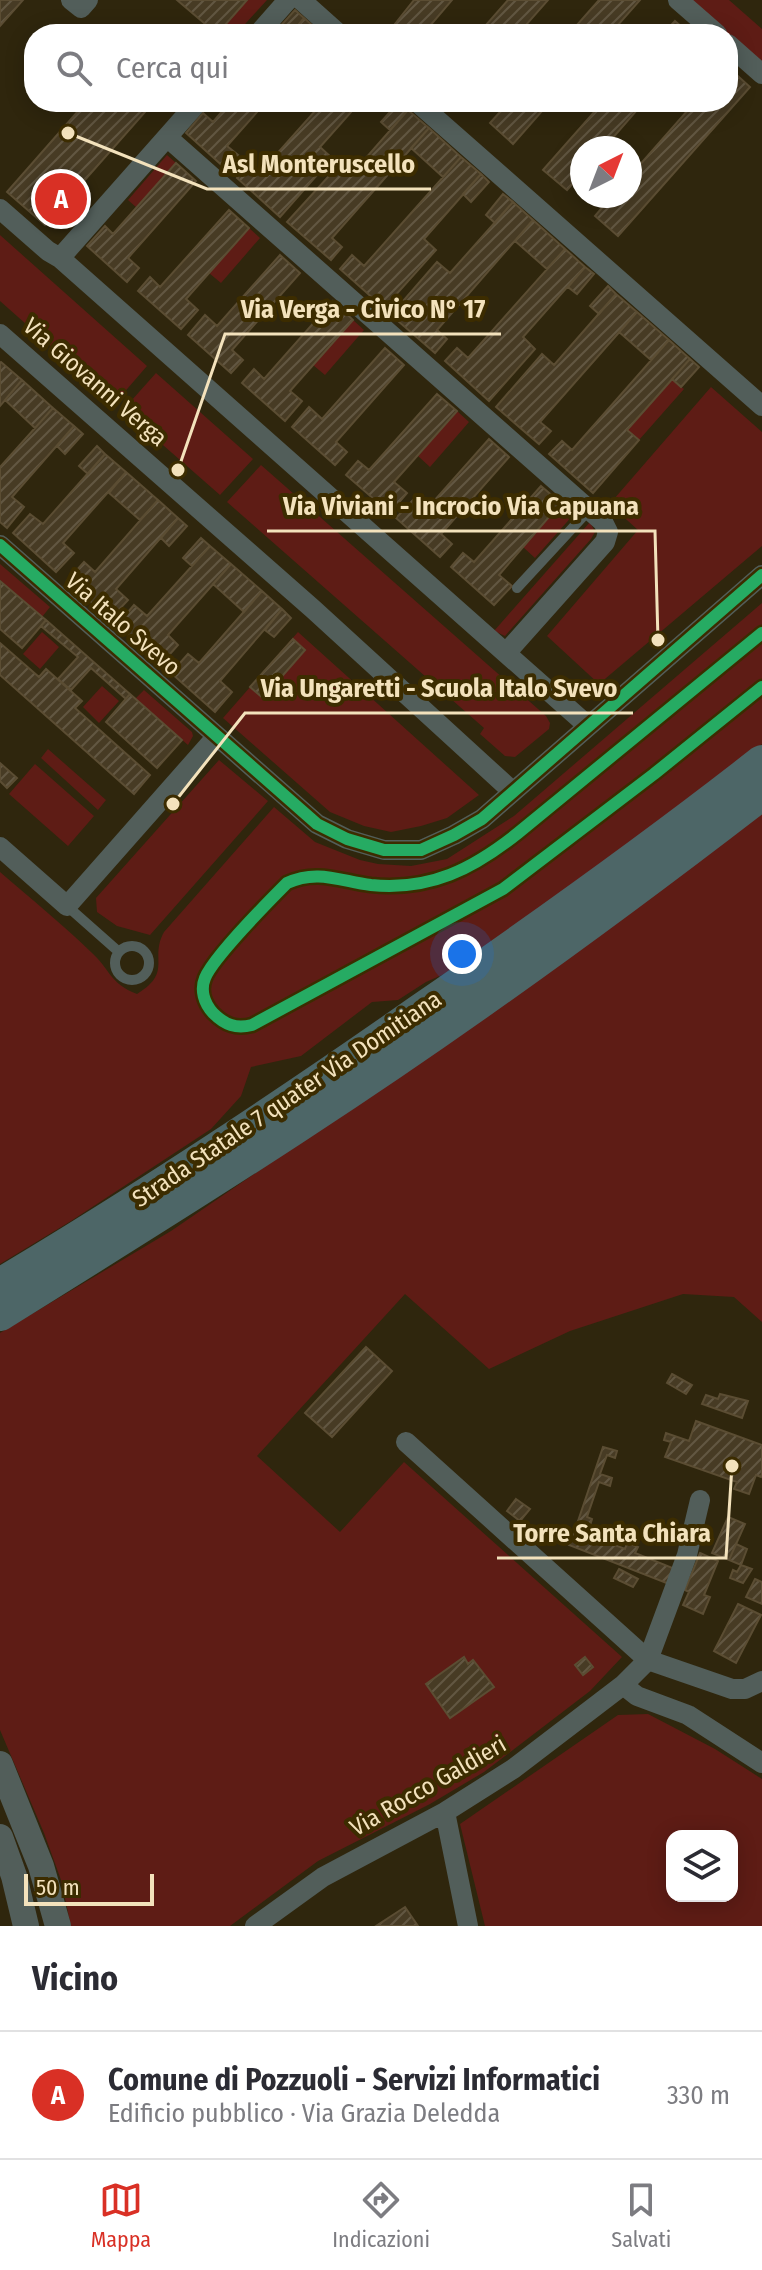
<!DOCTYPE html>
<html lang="it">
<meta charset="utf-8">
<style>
:root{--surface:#fff;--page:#f7f7f7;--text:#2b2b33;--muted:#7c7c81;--line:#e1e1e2;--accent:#d93025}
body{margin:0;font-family:"Fira Sans Condensed",sans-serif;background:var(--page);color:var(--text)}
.controls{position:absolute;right:24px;bottom:24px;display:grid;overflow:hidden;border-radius:16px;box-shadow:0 4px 20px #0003}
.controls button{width:72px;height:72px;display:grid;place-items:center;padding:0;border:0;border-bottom:2px solid var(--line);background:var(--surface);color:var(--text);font:40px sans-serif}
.compass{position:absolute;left:570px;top:136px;width:72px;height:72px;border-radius:50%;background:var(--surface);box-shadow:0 4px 20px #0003;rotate:42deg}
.scale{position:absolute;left:24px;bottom:20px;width:130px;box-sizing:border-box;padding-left:8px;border:4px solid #f3e2bc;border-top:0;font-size:22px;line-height:28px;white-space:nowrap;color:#f3e2bc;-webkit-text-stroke:6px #3c2c00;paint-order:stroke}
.you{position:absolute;left:462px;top:954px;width:28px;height:28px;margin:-20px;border:6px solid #fff;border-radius:50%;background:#1a73e8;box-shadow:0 0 0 12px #1a73e833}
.badge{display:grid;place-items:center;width:52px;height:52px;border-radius:50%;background:var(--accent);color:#fff;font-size:26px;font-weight:700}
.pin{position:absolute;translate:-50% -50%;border:4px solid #fff;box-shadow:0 2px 8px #0006}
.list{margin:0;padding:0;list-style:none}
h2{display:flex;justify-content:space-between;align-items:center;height:104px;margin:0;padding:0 32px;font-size:34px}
h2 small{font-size:26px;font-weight:400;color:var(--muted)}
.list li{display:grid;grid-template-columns:52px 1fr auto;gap:24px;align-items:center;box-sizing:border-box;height:128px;padding:0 32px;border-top:2px solid var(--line)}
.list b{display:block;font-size:30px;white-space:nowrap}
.list p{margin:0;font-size:26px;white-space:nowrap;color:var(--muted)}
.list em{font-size:26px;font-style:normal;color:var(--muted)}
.icon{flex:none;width:44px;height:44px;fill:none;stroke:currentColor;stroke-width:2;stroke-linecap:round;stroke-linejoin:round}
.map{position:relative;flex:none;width:762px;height:1926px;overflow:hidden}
.search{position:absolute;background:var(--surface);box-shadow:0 4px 20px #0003;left:24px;right:24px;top:24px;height:88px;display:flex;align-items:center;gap:20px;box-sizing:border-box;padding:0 28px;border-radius:32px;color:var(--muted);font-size:30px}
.sheet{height:232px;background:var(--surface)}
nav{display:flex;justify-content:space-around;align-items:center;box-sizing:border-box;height:112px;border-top:2px solid var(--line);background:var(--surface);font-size:22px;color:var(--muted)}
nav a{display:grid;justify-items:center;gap:4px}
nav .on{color:var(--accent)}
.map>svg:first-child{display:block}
</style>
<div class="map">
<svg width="762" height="1926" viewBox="0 0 762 1926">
<defs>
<pattern id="building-hatch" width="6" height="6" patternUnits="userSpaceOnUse" patternTransform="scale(2)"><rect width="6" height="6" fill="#473b24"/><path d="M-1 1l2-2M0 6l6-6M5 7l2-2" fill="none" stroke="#625742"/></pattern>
</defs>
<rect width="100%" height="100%" fill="#2f260d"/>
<path fill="#5e1c15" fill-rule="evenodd" d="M247,0H267L236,34H217Z
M690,0H729L762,29V64Z
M167,155L176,163L137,208L128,200Z
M249,228L260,238L221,283L209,273Z
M0,235L147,366L115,403L0,301Z
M353,320L364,330L325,375L313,365Z
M156,373L253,459L220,495L123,410Z
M672,379L684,389L639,440L627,430Z
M711,387L762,432V546L599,684L547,636L638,530L617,511L621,506L614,499Z
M457,411L469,422L430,467L418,456Z
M261,465L546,716L550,723L549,729L515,757L505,756L480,734L484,728L227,502Z
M561,503L574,514L535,558L523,547Z
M590,522L595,532L591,539L505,636L494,631Z
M0,564L50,607L42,617L0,580Z
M762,603V744L656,827L467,964L426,982L398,1000L372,1002L301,1056L251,1067L241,1096L211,1129L71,1221L0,1264V872C30,898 62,924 91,952C110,969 110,984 137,994C173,972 149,959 164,932L274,807L315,842L360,860L378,864L411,866L447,859L514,816Z
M42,632L59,647L40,669L23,654Z
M298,632L479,795L447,818L421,826L391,832L364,826L330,812L223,718Z
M102,686L119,701L99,723L83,707Z
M144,690L192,732L193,736L188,745L135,699Z
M48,749L106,800L98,810L41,758Z
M219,760L268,801L150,935L117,926L97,912L96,898Z
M35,764L94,816L68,846L9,794Z
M762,810V1322L734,1297L683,1294L570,1331L489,1369L405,1294L257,1456L340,1532L404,1462L622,1657L590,1691L484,1772L430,1804L318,1861L230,1926H71L61,1880L44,1833L0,1730V1333L171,1231L342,1114Z
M648,1714L715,1749L762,1779V1926H485L460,1824L618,1715ZM732,1836V1896H672V1836Z"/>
<path fill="url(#building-hatch)" stroke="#5b4d33" stroke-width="2" d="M0,0H23L0,26Z
M177,0H247L217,34Z
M414,0H452L423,34H387Z
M508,0H548L518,34H478Z
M599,0H640L610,34H569Z
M295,10L304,18L291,34H281L277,30Z
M304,18L322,34H291Z
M675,21L690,34H663Z
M728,67L750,87L618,236L595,216L612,196H630V176L695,102H728Z
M86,102L153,103L45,225L7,192Z
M230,102H266L227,146L238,155L226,169L186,133L203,113L213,122Z
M323,102H360L320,147L332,158L280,217L237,178L249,165L259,174Z
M399,102L408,110L390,130L381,122Z
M509,102H550L513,144L490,123Z
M603,102H644L604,148H582V173L567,190L543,170Z
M408,110L429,128L332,238L342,247L331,260L287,222L339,165L351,175Z
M429,128L461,157L443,177L411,148Z
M461,157L481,174L424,239L436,250L384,308L340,269L352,255L364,266Z
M176,163L196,181L128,258L139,268L127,282L87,246L105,226L113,234Z
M481,174L489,182L471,202L463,194Z
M503,194L513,202L495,223L486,215Z
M513,202L533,220L437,330L447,339L435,353L391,315L437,262L450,273Z
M229,210L249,228L186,299L198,310L181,329L138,291L150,277L160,287Z
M533,220L565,249L547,269L515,241Z
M565,249L585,267L523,337L535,349L489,401L445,361L457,348L468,358Z
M280,255L300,273L232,350L243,360L231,373L188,335L205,315L217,326Z
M585,267L594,274L577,294L568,287Z
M608,286L616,294L599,314L590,306Z
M616,294L637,312L540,422L551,431L539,444L496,407L542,354L554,365Z
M333,301L353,320L290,391L302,401L285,421L242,383L254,369L264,379Z
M637,312L669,340L651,360L619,332Z
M669,340L690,359L627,430L639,440L593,493L549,454L562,441L572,450Z
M385,348L404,365L336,442L347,452L335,465L292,427L309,407L322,419Z
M690,359L699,367L681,387L672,379Z
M1,362L22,380L0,406V363Z
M22,380L53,408L35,428L5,400Z
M437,394L457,411L394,482L407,493L390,513L346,475L358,461L369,470Z
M53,408L74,426L12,497L24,507L7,528L0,522V467Z
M74,426L83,434L65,454L57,446Z
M489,439L509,457L441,534L452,544L440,557L396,518L414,499L426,510Z
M97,446L105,454L88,474L79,466Z
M105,454L126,472L63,543L74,553L56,572L13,533L30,514L43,524Z
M126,472L158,500L140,520L109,493Z
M541,486L561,503L499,575L512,586L494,605L451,567L463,553L474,562Z
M158,500L178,518L116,589L128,600L110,619L67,581L84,562L95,572Z
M178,518L187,526L169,546L161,538Z
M201,538L210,546L192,566L183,558Z
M210,546L231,564L168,635L178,645L161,664L117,625L134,605L147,616Z
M231,564L262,591L244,612L213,584Z
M0,581L46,620L22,648L0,629Z
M262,591L282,609L220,681L232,692L215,712L171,673L188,654L199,663Z
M282,609L291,618L274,637L265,630Z
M46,620L130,694L126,699L91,668L71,690L58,679L78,657L41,626Z
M293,639L305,650L263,698L250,687Z
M0,643L39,677L46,669L82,701L75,708L150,775L134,794L0,675Z
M130,694L182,740L157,768L106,722Z
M0,763L17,778L7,788L0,781Z
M366,1347L392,1371L332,1437L305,1413Z
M672,1374L692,1385L686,1394L667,1383Z
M720,1394L748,1401L742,1418L702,1404L706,1395L718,1399Z
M696,1421L762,1445V1475L761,1477L756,1475L749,1494L734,1489L737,1482L665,1457L671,1442L664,1440L666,1433L689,1441Z
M603,1447L617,1451L615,1458L607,1455L600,1474L612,1478L610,1486L599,1482L587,1517L592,1519L587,1535L575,1530Z
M516,1499L530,1509L520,1521L507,1511Z
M728,1517L745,1524L729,1560L712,1553Z
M575,1530L625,1549L627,1543L638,1547L635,1553L675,1569L669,1584L569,1545Z
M736,1544L747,1549L741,1565L729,1560Z
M700,1553L718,1561L704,1595L710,1597L703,1614L683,1605L689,1592L685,1590Z
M741,1565L752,1569L743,1583L730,1578L733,1570L737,1572Z
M619,1569L638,1579L633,1587L614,1578Z
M755,1579L762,1582V1604L746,1597Z
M738,1604L761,1615L736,1663L714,1651Z
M464,1657L468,1664L473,1660L494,1687L450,1718L426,1684Z
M585,1657L593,1667L583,1675L575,1665Z
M405,1907L418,1926H376Z"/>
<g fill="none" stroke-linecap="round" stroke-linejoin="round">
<path stroke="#525e5a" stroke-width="10" d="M517,588L589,510
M67,906L119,952
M115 963a17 17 0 1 1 34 0a17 17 0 1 1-34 0Z"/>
<path stroke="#525e5a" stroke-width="20" d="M71,0L81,8L88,0
M301,0L339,34
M678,0L717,34
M258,34L288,0
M728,44L762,74
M417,102L762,406
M167,137L603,522L608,532L605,542L506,653
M0,209L48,251L60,258L587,725
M60,258L198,102
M0,334L313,609L512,791
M0,545L317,824L347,839L384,850H421L454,835L482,819L762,575
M0,847L67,906L217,736
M406,1442L648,1660L687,1555L700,1500
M623,1685L637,1696L688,1715L762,1763
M445,1812L468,1926
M255,1926L323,1877L445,1812L513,1769L623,1685L648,1660L732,1689H745L762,1681"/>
<path stroke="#525e5a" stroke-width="26" d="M0,1764L41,1866L58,1926
M0,1837L14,1876L26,1926"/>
<path stroke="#4d6667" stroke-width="34" d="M0,1285C144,1199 283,1107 420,1011C536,931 651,849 762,762
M0,1314C101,1251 203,1188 303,1122C461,1019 613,908 762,793"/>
<defs>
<path id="cycleway" d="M0,545L317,824L347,839L384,850H421L454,835L482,819L762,575
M762,633L518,833C473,869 430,891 371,885C340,881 317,869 287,883C269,901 213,958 205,978C200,990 204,1003 213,1013C225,1025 236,1029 252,1025L503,889L654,774L762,687"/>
</defs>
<use href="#cycleway" stroke="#3c2c00" stroke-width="17"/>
<use href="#cycleway" stroke="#26ab63" stroke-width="12"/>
</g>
<g text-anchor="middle" stroke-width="8" stroke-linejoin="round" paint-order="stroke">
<g font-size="24" fill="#f3e2bc" stroke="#3c2c00">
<text transform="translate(95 382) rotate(41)" y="8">Via Giovanni Verga</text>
<text transform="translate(123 624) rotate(41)" y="8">Via Italo Svevo</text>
<text transform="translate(287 1099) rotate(-34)" y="8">Strada Statale 7 quater Via Domitiana</text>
<text transform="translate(428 1786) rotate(-30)" y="8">Via Rocco Galdieri</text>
</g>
</g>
<path fill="none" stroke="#f3e2bc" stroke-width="3" d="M68 133L207 189H431M178 470L225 334H501M658 640L655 531H267M173 804L245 713H633M732 1466L726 1558H497"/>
<g fill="#f3e2bc" stroke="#3c2c00" stroke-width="3">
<circle cx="68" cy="133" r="8"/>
<circle cx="178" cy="470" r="8"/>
<circle cx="658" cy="640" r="8"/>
<circle cx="173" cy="804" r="8"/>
<circle cx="732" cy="1466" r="8"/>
</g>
<g font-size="26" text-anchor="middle" font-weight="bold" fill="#f3e2bc" stroke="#3c2c00" stroke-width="8" stroke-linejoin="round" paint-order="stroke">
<text x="319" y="173">Asl Monteruscello</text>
<text x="363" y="318">Via Verga - Civico N° 17</text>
<text x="461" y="515">Via Viviani - Incrocio Via Capuana</text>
<text x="439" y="697">Via Ungaretti - Scuola Italo Svevo</text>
<text x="612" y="1542">Torre Santa Chiara</text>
</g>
</svg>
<div class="controls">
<button><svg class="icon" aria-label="layers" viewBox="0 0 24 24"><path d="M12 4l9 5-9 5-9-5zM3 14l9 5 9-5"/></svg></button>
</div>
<svg class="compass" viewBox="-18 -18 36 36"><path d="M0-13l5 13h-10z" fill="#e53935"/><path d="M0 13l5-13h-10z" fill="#7c7c81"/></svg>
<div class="scale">50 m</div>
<div class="you"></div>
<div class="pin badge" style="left:61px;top:199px">A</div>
<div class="search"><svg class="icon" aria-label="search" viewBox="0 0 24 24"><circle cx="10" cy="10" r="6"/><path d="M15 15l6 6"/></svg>Cerca qui</div>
</div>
<section class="sheet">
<h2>Vicino<small></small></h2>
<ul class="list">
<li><span class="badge">A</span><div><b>Comune di Pozzuoli - Servizi Informatici</b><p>Edificio pubblico · Via Grazia Deledda</p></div><em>330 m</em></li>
</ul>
</section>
<nav>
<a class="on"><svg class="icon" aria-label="map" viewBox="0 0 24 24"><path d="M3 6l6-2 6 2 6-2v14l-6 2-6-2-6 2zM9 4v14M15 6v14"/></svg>Mappa</a>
<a><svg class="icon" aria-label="directions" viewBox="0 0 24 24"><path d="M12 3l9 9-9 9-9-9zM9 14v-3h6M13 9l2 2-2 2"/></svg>Indicazioni</a>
<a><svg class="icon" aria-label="saved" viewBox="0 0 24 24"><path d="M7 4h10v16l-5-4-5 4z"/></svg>Salvati</a>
</nav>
